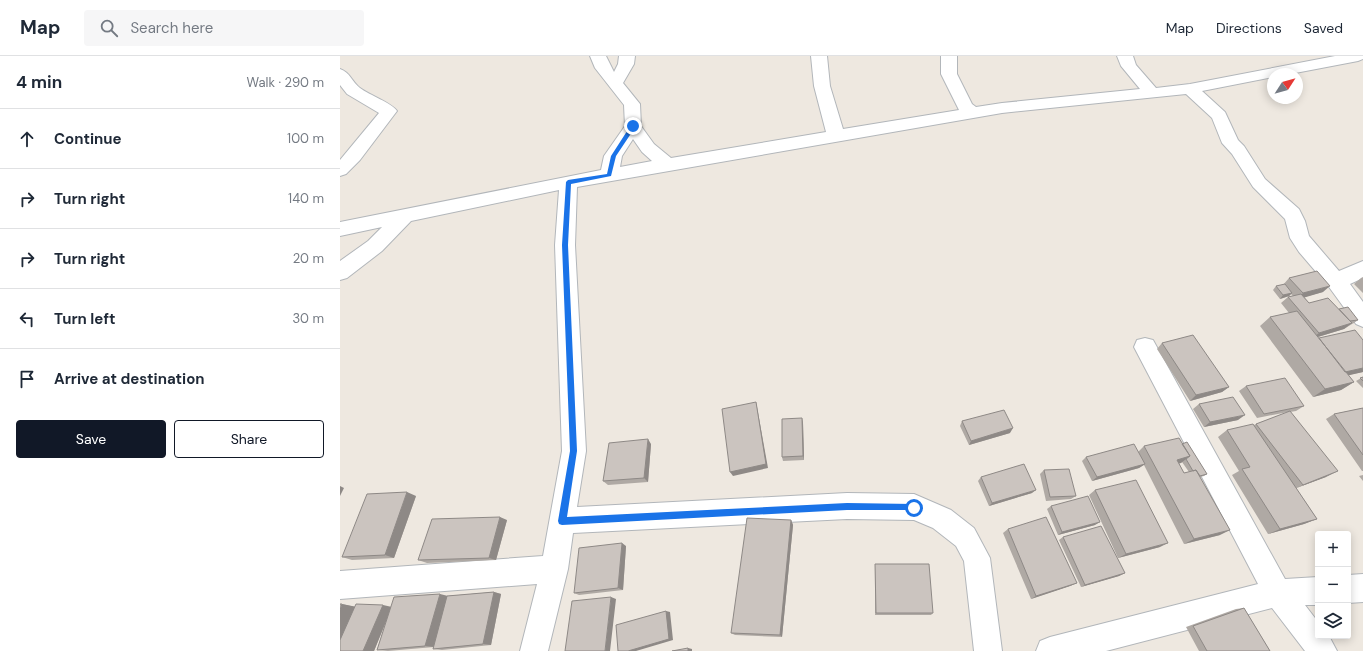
<!DOCTYPE html>
<meta charset="utf-8">
<style>
:root{--surface:#fff;--page:#f6f6f7;--text:#1f2937;--muted:#747a83;--line:#e0e1e3;--accent:#111827}
body{margin:0;font-family:"DM Sans",sans-serif;background:var(--page);color:var(--text)}
.controls{position:absolute;right:12px;bottom:12px;display:grid;overflow:hidden;border-radius:4px;box-shadow:0 2px 10px #0003}
.controls button{width:36px;height:36px;display:grid;place-items:center;padding:0;border:0;border-bottom:1px solid var(--line);background:var(--surface);color:var(--text);font:20px sans-serif}
.compass{position:absolute;left:927px;top:12px;width:36px;height:36px;border-radius:50%;background:var(--surface);box-shadow:0 2px 10px #0003;rotate:54deg}
.stop{position:absolute;width:12px;height:12px;margin:-9px;border:3px solid #1a73e8;border-radius:50%;background:#fff}
.stop.end{background:#1a73e8;border-color:#fff;box-shadow:0 1px 4px #0008}
.list{margin:0;padding:0;list-style:none}
h2{display:flex;justify-content:space-between;align-items:center;height:52px;margin:0;padding:0 16px;font-size:17px}
h2 small{font-size:13px;font-weight:400;color:var(--muted)}
.list li{display:grid;grid-template-columns:26px 1fr auto;gap:12px;align-items:center;box-sizing:border-box;height:60px;padding:0 16px;border-top:1px solid var(--line)}
.list b{display:block;font-size:15px;white-space:nowrap}
.list em{font-size:13px;font-style:normal;color:var(--muted)}
.actions{display:flex;gap:8px;padding:12px 16px}
.actions a{flex:1;padding:9px 0;border:1px solid var(--accent);border-radius:4px;text-align:center;font-size:14px;color:var(--accent)}
.actions .main{background:var(--accent);color:#fff}
.icon{flex:none;width:22px;height:22px;fill:none;stroke:currentColor;stroke-width:2;stroke-linecap:round;stroke-linejoin:round}
.map{position:relative;flex:none;width:1023px;height:595px;overflow:hidden}
header{display:flex;align-items:center;gap:24px;box-sizing:border-box;height:56px;padding:0 20px;background:var(--surface);border-bottom:1px solid var(--line)}
header strong{font-size:19px}
nav{display:flex;gap:22px;margin-inline-start:auto;font-size:14px}
.search{width:280px;height:36px;background:var(--page);display:flex;align-items:center;gap:10px;box-sizing:border-box;padding:0 14px;border-radius:4px;color:var(--muted);font-size:15px}
main{display:flex}
aside{flex:1;background:var(--surface)}
.map>svg:first-child{display:block}
</style>
<header>
<strong>Map</strong>
<div class="search"><svg class="icon" aria-label="search" viewBox="0 0 24 24"><circle cx="10" cy="10" r="6"/><path d="M15 15l6 6"/></svg>Search here</div>
<nav><a>Map</a><a>Directions</a><a>Saved</a></nav>
</header>
<main>
<aside>
<h2>4 min<small>Walk · 290 m</small></h2>
<ul class="list">
<li><svg class="icon" aria-label="ahead" viewBox="0 0 24 24"><path d="M12 20V5M6 11l6-6 6 6"/></svg><div><b>Continue</b></div><em>100 m</em></li>
<li><svg class="icon" aria-label="right" viewBox="0 0 24 24"><path d="M7 20v-9h11M14 6l5 5-5 5"/></svg><div><b>Turn right</b></div><em>140 m</em></li>
<li><svg class="icon" aria-label="right" viewBox="0 0 24 24"><path d="M7 20v-9h11M14 6l5 5-5 5"/></svg><div><b>Turn right</b></div><em>20 m</em></li>
<li><svg class="icon" aria-label="left" viewBox="0 0 24 24"><path d="M17 20v-9H6M10 6l-5 5 5 5"/></svg><div><b>Turn left</b></div><em>30 m</em></li>
<li><svg class="icon" aria-label="arrive" viewBox="0 0 24 24"><path d="M6 21V4h12l-3 4 3 4H6"/></svg><div><b>Arrive at destination</b></div></li>
</ul>
<div class="actions"><a class="main">Save</a><a>Share</a></div>
</aside>
<div class="map">
<svg width="1023" height="595" viewBox="0 0 1023 595">
<rect width="100%" height="100%" fill="#eee8e0"/>
<g fill="none" stroke-linecap="round" stroke-linejoin="round">
<defs>
<path id="minor" d="M250,0H266L274,16L278,8L279,0H295L294,8L283,27L300,48L301,70L314,88L331,102L486,76L474,30L471,0H487L490,30L503,73L619,54L601,18V0H617V18L632,48L636,51L662,47L800,33L781,10L777,0H793L796,9L816,32L850,28L995,0H1023V3L1018,5L950,18H933V21L862,35L885,56L898,84L904,90L925,123L959,153L965,165L969,180L999,215L1023,205V222L1010,228L1023,246V271L1016,268L989,231L959,196L950,182L945,163L913,131L892,98L882,87L872,62L846,38L662,57L237,131L235,189L246,395L237,451L507,437L574,438L611,454L634,472L650,502L662,595H634L624,505L616,490L593,472L574,464L507,463L233,477L228,513L208,595H180L197,528L0,543V515L203,500L222,395L215,189L219,134L71,165L42,195L7,222L0,224V205L28,185L42,171L0,180V166L261,114L264,100L285,70L284,49L255,12ZM293,83L302,96L312,105L280,111L282,100Z
M0,13C10,16 12,26 20,32C29,39 52,47 57,55L20,104L6,118L0,120V104L39,57L7,38L0,29Z
M805,282L813,284L945,523L978,521V549H965L978,566V580H989L997,595H965L932,552L766,595H696L700,585L710,581L918,528L794,291L797,284Z
M1023,518V546L1008,547V519Z"/>
</defs>
<use href="#minor" stroke="#b2b6ba" stroke-width="2"/>
<use href="#minor" fill="#fff" fill-rule="evenodd"/>
</g>
<path fill="#afa9a4" fill-rule="evenodd" d="M1023,221V237L1014,228L1021,222Z
M949,222L983,236L964,241L969,247L999,253L1018,264L1014,267L1012,268L1004,273L978,281V282L1023,284V316L1008,319L1014,326L1001,334L973,341L920,270L930,261L949,257L941,247L948,241L953,240L951,238L949,240L940,243L933,234L936,230L943,229Z
M822,287L889,331L882,336L850,345L817,293Z
M1023,321V332L1016,325Z
M906,330L964,350L956,355L950,356L986,421L956,432L977,463L964,468L928,478L892,419L899,415L878,381L887,374L914,369L916,368L948,356L917,362L899,335Z
M859,348L898,364L864,371L853,353Z
M1023,352V415H1022L986,363L994,358Z
M462,362L463,367L464,404L443,405L442,401Z
M622,365L670,377L629,389L620,370Z
M311,388L308,426L268,429L263,425Z
M842,388L867,418L864,420L860,421L880,479L844,488L804,409L799,412L752,425L742,405L746,401L798,396L804,390ZM842,406L849,416L844,417L839,407Z
M704,414L736,440L731,443L706,445L700,418Z
M1023,419V425L1019,420Z
M641,421L692,437L649,450L638,425Z
M755,434L820,491L778,502L749,439Z
M76,440L54,502L12,504L2,501Z
M711,450L755,469L718,479L707,453Z
M167,464L156,504L87,507L78,504Z
M451,464L453,469L442,581L395,579L391,577Z
M668,473L737,527L730,530L691,543L663,477Z
M723,481L785,517L779,520L741,531L719,484Z
M286,490L283,534L239,539L234,537Z
M535,508L593,557L591,559H535Z
M154,536L161,538L151,589L102,594L93,593L94,591L48,595L37,594L47,563L34,595H0L2,548L15,551H51L107,540Z
M904,552L930,595H859L846,571L896,553Z"/>
<path fill="#8e8986" d="M990,230L983,236L956,244L963,237Z
M952,237L949,240L940,243L943,239Z
M1012,267L1004,273L971,283L979,277Z
M1023,312V316L997,322L1005,316Z
M1014,326L1001,334L973,341L985,333Z
M889,331L882,336L850,345L856,339Z
M416,346L417,351L428,412L393,420L390,416Z
M905,359L898,364L864,371L870,366Z
M462,362L463,367L464,404L463,400Z
M673,372L670,377L629,389L631,385Z
M308,383L311,388L308,426L304,422Z
M850,400L841,407L828,410L837,404Z
M805,408L799,412L752,425L757,421Z
M998,415L986,421L951,434L963,429Z
M0,430L4,432L0,440Z
M696,434L692,437L649,450L652,447Z
M67,436L76,440L54,502L45,499Z
M160,461L167,464L156,504L149,502Z
M977,463L964,468L928,478L940,473Z
M451,464L453,469L442,581L440,579Z
M760,466L755,469L718,479L722,476Z
M890,474L880,479L844,488L854,483Z
M282,487L286,490L283,534L278,532Z
M828,487L820,491L778,502L786,498Z
M785,517L779,520L741,531L745,529Z
M737,527L730,530L691,543L696,540Z
M154,536L161,538L151,589L143,588Z
M100,538L108,540L94,591L85,590Z
M271,541L276,543L270,595H265Z
M2,548L17,551L0,592V554Z
M43,549L52,551L34,595H23Z
M326,555L330,556L333,584L296,595H288Z
M348,592L352,593V595H348Z"/>
<path fill="#cbc4bf" stroke="#8e8986" d="M977,215L990,230L963,237L949,222Z
M945,228L952,237L943,239L936,230Z
M961,238L969,247L988,242L1012,267L979,277L948,241Z
M1008,251L1018,264L1010,265L999,253Z
M957,255L1014,326L985,333L930,261Z
M1015,274L1023,284V312L1005,316L979,282Z
M853,279L889,331L856,339L822,287Z
M1023,321V325L1020,322Z
M945,322L964,350L924,358L906,330Z
M893,341L905,359L870,366L859,348Z
M416,346L426,408L390,416L382,353Z
M1023,352V399L994,358Z
M664,354L673,372L631,385L622,365Z
M950,355L998,415L963,429L916,368Z
M462,362L463,400L442,401V363Z
M913,368L977,463L940,473L902,413L910,411L887,374Z
M839,382L850,400L837,404L844,417L856,414L890,474L854,483L804,390Z
M308,383L304,422L263,425L269,387Z
M847,386L867,418L860,420L856,414L853,415L846,403L850,400L842,388Z
M794,388L805,408L757,421L746,401Z
M684,408L696,434L652,447L641,421Z
M729,413L736,440L710,441L704,414Z
M796,424L828,487L786,498L755,434Z
M67,436L45,499L2,501L27,438Z
M748,440L760,466L722,476L711,450Z
M160,461L149,502L78,504L92,463Z
M706,461L737,527L696,540L668,473Z
M407,462L451,464L440,579L391,577Z
M761,470L785,517L745,529L723,481Z
M282,487L278,532L234,537L239,492Z
M535,508H589L593,557H536Z
M154,536L143,588L93,593L107,540Z
M100,538L85,590L37,594L54,541Z
M271,541L265,595H225L232,545Z
M0,548H2L0,554Z
M16,548L43,549L23,595H0V584Z
M904,552L930,595H867L853,570Z
M326,555L329,583L288,595H278L276,569Z
M348,592V595H332Z"/>
<path fill="#1a73e8" d="M291,69L296,70L276,100L271,120L231,128L228,189L237,395L227,461L507,447L574,448L578,452L577,454H507L222,469L219,468L218,465L230,395L222,189L226,126L228,124L267,118L271,100Z"/>
</svg>
<div class="controls">
<button>+</button>
<button>−</button>
<button><svg class="icon" aria-label="layers" viewBox="0 0 24 24"><path d="M12 4l9 5-9 5-9-5zM3 14l9 5 9-5"/></svg></button>
</div>
<svg class="compass" viewBox="-18 -18 36 36"><path d="M0-13l5 13h-10z" fill="#e53935"/><path d="M0 13l5-13h-10z" fill="#747a83"/></svg>
<div class="stop" style="left:574px;top:452px"></div>
<div class="stop end" style="left:293px;top:70px"></div>
</div>
</main>
